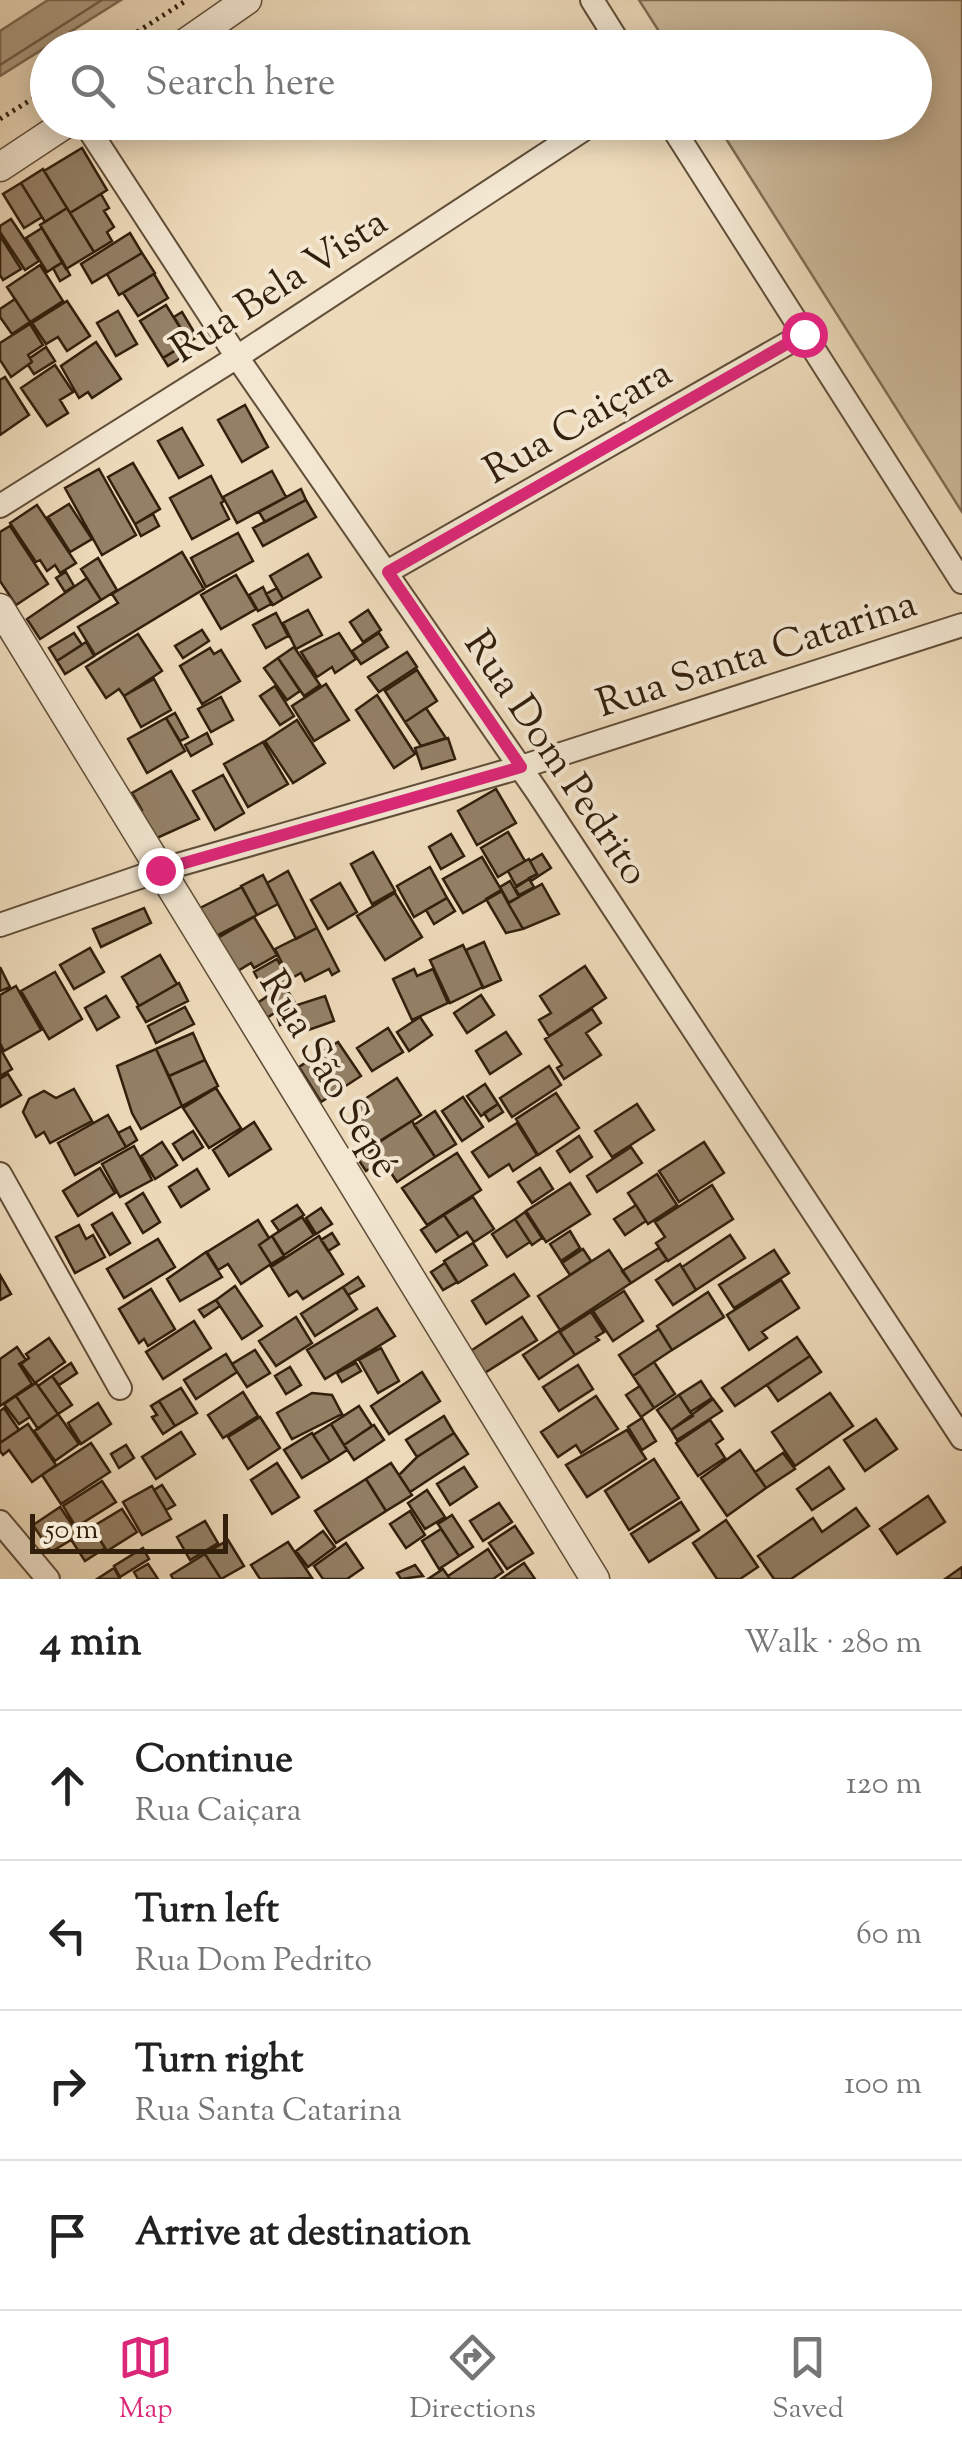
<!DOCTYPE html>
<meta charset="utf-8">
<style>
:root{--surface:#fff;--page:#f2f2f2;--text:#222;--muted:#767676;--line:#e0e0e0;--accent:#db2777}
body{margin:0;font-family:"Sorts Mill Goudy",serif;background:var(--page);color:var(--text)}
.scale{position:absolute;left:30px;bottom:25px;width:198px;box-sizing:border-box;padding-left:10px;border:5px solid #321f0c;border-top:0;font-size:28px;line-height:35px;white-space:nowrap;color:#321f0c;-webkit-text-stroke:8px #f3e7d2;paint-order:stroke}
.stop{position:absolute;width:30px;height:30px;margin:-22px;border:8px solid #db2777;border-radius:50%;background:#fff}
.stop.end{background:#db2777;border-color:#fff;box-shadow:0 2px 10px #0008}
.list{margin:0;padding:0;list-style:none}
h2{display:flex;justify-content:space-between;align-items:center;height:130px;margin:0;padding:0 40px;font-size:42px}
h2 small{font-size:32px;font-weight:400;color:var(--muted)}
.list li{display:grid;grid-template-columns:65px 1fr auto;gap:30px;align-items:center;box-sizing:border-box;height:150px;padding:0 40px;border-top:2px solid var(--line)}
.list b{display:block;font-size:38px;white-space:nowrap}
.list p{margin:0;font-size:32px;white-space:nowrap;color:var(--muted)}
.list em{font-size:32px;font-style:normal;color:var(--muted)}
.icon{flex:none;width:55px;height:55px;fill:none;stroke:currentColor;stroke-width:2;stroke-linecap:round;stroke-linejoin:round}
.map{position:relative;flex:none;width:962px;height:1579px;overflow:hidden}
.search{position:absolute;background:var(--surface);box-shadow:0 5px 25px #0003;left:30px;right:30px;top:30px;height:110px;display:flex;align-items:center;gap:25px;box-sizing:border-box;padding:0 35px;border-radius:55px;color:var(--muted);font-size:38px}
.sheet{height:730px;background:var(--surface)}
nav{display:flex;justify-content:space-around;align-items:center;box-sizing:border-box;height:140px;border-top:2px solid var(--line);background:var(--surface);font-size:28px;color:var(--muted)}
nav a{display:grid;justify-items:center;gap:5px}
nav .on{color:var(--accent)}
.map>svg:first-child{display:block}
</style>
<div class="map">
<svg width="962" height="1579" viewBox="0 0 962 1579">
<rect width="100%" height="100%" fill="#eddaba"/>
<filter id="stains"><feTurbulence type="fractalNoise" baseFrequency=".002" numOctaves="4"/><feColorMatrix values="0 0 0 0 .2 0 0 0 0 .09 0 0 0 0 .02 0 0 0 .5 -.17"/></filter>
<radialGradient id="worn" r=".72"><stop offset=".6" stop-color="#630" stop-opacity="0"/><stop offset="1" stop-color="#630" stop-opacity=".3"/></radialGradient>
<path fill="#cdba9c" stroke="#806c54" stroke-width="2.5" d="M639,0H962V512L716,123L914,122V48L669,47Z"/>
<path fill="#ad9a7f" stroke="#7c6951" stroke-width="2.5" d="M48,0H121L0,76V31Z"/>
<g fill="none" stroke-linecap="round" stroke-linejoin="round">
<path stroke="#705c46" stroke-width="2.5" d="M0,65L102,0"/>
</g>
<path fill="#938066" stroke="#321f0c" stroke-width="2.5" d="M82,148L107,190L70,213L44,171Z
M43,169L67,208L45,222L21,183Z
M21,183L42,217L24,228L3,194Z
M101,194L109,208L104,211L114,227L107,232L112,241L94,252L70,213Z
M67,208L94,252L66,269L40,225Z
M11,219L39,261L25,270L0,232V226Z
M42,228L63,262L47,272L26,238Z
M130,233L142,253L92,283L81,264Z
M0,236L21,269L3,280L0,275Z
M142,253L155,273L119,295L107,274Z
M63,262L70,275L60,281L53,268Z
M40,265L63,301L30,322L7,287Z
M154,274L168,298L138,316L123,293Z
M15,299L30,322L12,334L0,317V309Z
M67,301L90,336L67,351L58,337L46,344L32,323Z
M166,305L189,342L163,358L140,321Z
M118,311L137,344L116,356L97,323Z
M182,312L197,337L189,342L174,317Z
M30,324L43,345L28,355L32,362L11,377L0,360V343Z
M96,342L121,379L92,398L88,392L79,398L61,366Z
M189,342L194,350L168,366L163,358Z
M46,347L55,361L34,374L28,365L32,362L30,358Z
M55,365L73,392L60,400L68,413L47,426L21,388Z
M5,377L29,415L0,435V380Z
M245,405L268,447L242,462L218,420Z
M182,428L203,465L179,478L158,441Z
M133,463L160,509L135,524L108,477Z
M99,469L136,535L102,555L65,488Z
M272,471L286,497L237,523L223,497Z
M211,476L224,501L221,503L229,519L192,539L170,498Z
M301,489L306,500L265,522L259,512Z
M306,500L316,517L263,546L253,528Z
M69,504L92,539L70,552L48,517Z
M37,505L76,563L60,573L55,565L47,571L40,560L36,562L10,523Z
M153,514L159,526L141,536L135,524Z
M10,526L48,584L16,605L0,581V532Z
M238,533L253,561L206,587L191,558Z
M182,552L204,589L95,655L78,627L118,603L112,594Z
M308,554L321,577L283,599L270,576Z
M98,558L117,590L101,600L81,569Z
M66,572L74,586L65,592L56,578Z
M236,575L256,609L221,629L201,595Z
M87,578L101,600L40,639L27,619Z
M263,587L271,604L258,611L249,595Z
M277,588L283,599L273,605L266,594Z
M308,610L322,635L296,649L283,623Z
M368,610L381,630L363,642L350,622Z
M276,613L288,636L266,648L253,625Z
M202,630L209,641L183,658L175,646Z
M74,633L82,645L57,661L49,648Z
M339,633L356,659L335,673L332,667L317,677L301,652Z
M379,633L388,647L361,664L352,651Z
M138,634L162,671L124,696L119,689L106,698L86,667Z
M86,642L94,656L65,674L57,661Z
M294,647L320,685L304,696L278,658Z
M210,648L214,654L221,650L240,681L202,704L180,666Z
M407,652L417,667L379,692L368,677Z
M278,658L300,691L287,700L264,668Z
M417,670L437,701L405,722L385,691Z
M154,679L171,710L141,727L124,696Z
M326,684L349,720L314,741L292,706Z
M275,686L294,716L280,725L260,696Z
M377,695L415,754L394,768L356,710Z
M221,697L233,720L211,732L198,709Z
M426,708L446,738L421,746L405,722Z
M175,713L188,737L180,741L166,718Z
M166,718L185,751L147,773L128,739Z
M297,720L325,763L293,783L265,741Z
M207,733L212,744L191,756L185,745Z
M448,738L455,759L422,769L415,748Z
M263,742L288,784L248,807L224,764Z
M171,771L199,819L157,838L136,814L142,810L132,793Z
M223,775L244,813L215,830L193,791Z
M496,789L516,823L477,845L458,811Z
M508,832L525,861L498,877L481,848Z
M451,834L464,856L441,869L429,847Z
M373,852L395,891L372,904L351,864Z
M542,854L551,868L531,881L529,878L537,874L530,861Z
M482,857L502,891L463,913L443,879Z
M529,859L537,874L516,886L508,871Z
M430,867L447,898L414,917L397,886Z
M288,871L317,928L296,939L267,883Z
M263,875L278,904L257,915L241,886Z
M529,879L534,887L519,895L515,888Z
M510,881L519,897L509,903L500,887Z
M340,883L357,912L328,929L311,900Z
M542,884L559,914L523,929L508,903Z
M242,887L257,915L214,937L200,908Z
M501,890L508,903L523,929L506,933L486,899Z
M395,893L422,937L385,960L357,916Z
M447,898L455,911L434,924L426,910Z
M144,908L151,923L101,947L93,929Z
M254,917L277,955L254,968L251,963L236,972L216,939Z
M317,928L339,971L332,975L329,969L305,981L301,973L290,979L275,949Z
M484,942L501,980L483,988L466,950Z
M463,945L483,987L450,1003L430,960Z
M90,948L104,972L74,989L60,965Z
M160,955L177,984L139,1006L122,977Z
M277,959L289,981L266,994L254,972Z
M585,966L606,998L549,1036L539,1020L551,1013L540,996Z
M0,967L10,987L0,991Z
M414,969L417,976L433,969L448,1003L412,1020L393,979Z
M55,972L82,1019L49,1039L21,991Z
M179,983L188,1001L146,1022L137,1007Z
M284,985L294,1001L260,1022L250,1008Z
M16,986L41,1030L4,1051L0,1043V995Z
M481,995L494,1015L467,1033L454,1013Z
M106,996L119,1017L97,1030L85,1008Z
M325,996L334,1021L303,1032L294,1006Z
M294,1006L303,1032L292,1035L288,1022L280,1025L276,1013Z
M185,1007L194,1024L156,1043L148,1026Z
M592,1009L601,1023L586,1033L601,1055L564,1079L557,1068L562,1065L545,1039Z
M420,1017L432,1035L409,1051L397,1032Z
M388,1028L403,1052L372,1071L357,1048Z
M506,1032L521,1054L490,1074L476,1051Z
M193,1033L205,1060L169,1076L156,1049Z
M338,1042L361,1076L321,1102L299,1067Z
M0,1048L12,1069L0,1076Z
M156,1049L182,1106L141,1129L132,1113L117,1066Z
M205,1060L218,1086L182,1106L169,1076Z
M549,1066L561,1085L512,1117L500,1098Z
M8,1074L21,1095L0,1107V1079Z
M397,1078L421,1115L375,1144L351,1108Z
M485,1084L498,1104L481,1116L467,1096Z
M216,1088L241,1128L209,1148L183,1108Z
M74,1089L92,1121L50,1143L44,1132L36,1137L23,1112L29,1099L44,1091L56,1098Z
M556,1093L579,1128L538,1155L516,1119Z
M463,1097L483,1127L462,1141L442,1111Z
M498,1104L503,1112L489,1121L484,1113Z
M637,1104L654,1130L612,1157L595,1131Z
M435,1111L456,1144L435,1157L414,1125Z
M108,1115L126,1147L75,1175L58,1143Z
M412,1121L435,1157L397,1182L373,1146Z
M254,1122L271,1149L229,1176L213,1150Z
M517,1123L537,1155L513,1171L509,1164L489,1177L472,1152Z
M130,1127L137,1140L126,1147L118,1133Z
M193,1131L203,1147L183,1160L173,1144Z
M579,1136L592,1157L570,1172L557,1151Z
M162,1142L177,1165L155,1179L141,1156Z
M704,1142L724,1173L679,1202L659,1171Z
M134,1146L152,1180L120,1197L102,1164Z
M631,1147L642,1163L597,1192L587,1176Z
M373,1149L381,1161L366,1171L358,1159Z
M457,1153L481,1190L427,1225L402,1188Z
M100,1168L115,1193L78,1216L63,1191Z
M540,1168L553,1189L532,1203L518,1182Z
M197,1169L209,1189L181,1207L169,1187Z
M657,1174L677,1205L648,1224L628,1193Z
M570,1183L590,1214L546,1242L526,1211Z
M712,1185L733,1219L668,1261L656,1243L665,1237L655,1222Z
M143,1193L160,1222L143,1233L126,1204Z
M473,1197L494,1229L474,1242L467,1232L459,1237L444,1215Z
M297,1205L304,1215L279,1231L272,1221Z
M636,1205L646,1221L625,1235L614,1219Z
M321,1208L332,1224L316,1234L306,1218Z
M525,1212L542,1238L532,1245L515,1219Z
M112,1213L130,1243L110,1255L92,1225Z
M444,1215L459,1237L436,1252L421,1230Z
M302,1217L314,1235L284,1255L272,1236Z
M515,1219L530,1242L507,1257L492,1234Z
M258,1220L269,1238L259,1245L271,1264L241,1284L228,1264L218,1270L207,1252Z
M79,1225L86,1239L93,1235L105,1257L75,1273L56,1237Z
M570,1231L580,1248L561,1261L550,1244Z
M332,1233L339,1244L328,1251L321,1240Z
M730,1235L745,1258L696,1290L682,1267Z
M272,1236L284,1256L271,1264L259,1245Z
M319,1236L343,1274L303,1299L297,1291L289,1296L271,1267Z
M158,1239L175,1267L124,1298L107,1269Z
M473,1243L487,1265L458,1283L444,1261Z
M659,1248L667,1260L631,1283L622,1271Z
M583,1249L591,1261L570,1275L562,1263Z
M609,1250L631,1283L560,1330L538,1296Z
M774,1250L789,1273L734,1308L719,1285Z
M206,1252L222,1277L180,1301L167,1279Z
M445,1263L457,1282L443,1290L431,1272Z
M680,1264L696,1290L673,1305L656,1280Z
M514,1274L529,1296L486,1324L472,1301Z
M0,1275L11,1294L0,1300Z
M358,1277L364,1286L348,1295L343,1287Z
M781,1280L799,1308L762,1332L767,1338L749,1350L727,1315Z
M235,1286L262,1326L242,1339L216,1300Z
M343,1287L357,1309L315,1336L301,1314Z
M151,1289L175,1329L148,1346L144,1339L139,1343L119,1309Z
M624,1291L643,1321L613,1341L593,1311Z
M708,1292L724,1317L672,1350L657,1326Z
M216,1300L220,1306L204,1317L199,1310Z
M377,1308L395,1336L325,1379L307,1350Z
M591,1312L604,1332L596,1337L599,1340L575,1355L560,1332Z
M296,1317L312,1343L276,1366L259,1341Z
M522,1317L537,1340L483,1374L469,1352Z
M194,1321L211,1348L163,1379L146,1352Z
M659,1329L672,1350L633,1376L619,1355Z
M559,1331L575,1355L539,1379L523,1355Z
M797,1337L810,1356L735,1406L722,1388Z
M49,1338L65,1362L35,1383L21,1364L29,1358L26,1354Z
M17,1347L26,1360L19,1364L32,1384L0,1406V1359Z
M381,1348L399,1381L378,1393L359,1360Z
M255,1350L270,1373L247,1387L232,1364Z
M226,1354L237,1372L196,1399L184,1380Z
M810,1356L821,1372L778,1401L767,1385Z
M654,1362L675,1394L654,1408L633,1376Z
M71,1363L77,1373L59,1385L52,1376Z
M356,1363L361,1371L342,1382L337,1373Z
M578,1365L593,1389L559,1411L543,1387Z
M290,1367L301,1385L286,1394L275,1376Z
M422,1372L440,1401L389,1434L371,1406Z
M52,1376L72,1405L58,1414L38,1386Z
M701,1381L712,1398L690,1412L679,1395Z
M36,1383L58,1414L38,1429L16,1396Z
M640,1386L654,1408L641,1417L626,1395Z
M181,1388L197,1413L175,1426L159,1401Z
M243,1392L258,1416L223,1438L208,1415Z
M312,1393L332,1395L342,1414L292,1439L277,1413Z
M830,1393L853,1426L795,1466L772,1432Z
M679,1395L693,1416L671,1430L657,1410Z
M16,1396L30,1417L19,1424L4,1404Z
M596,1396L618,1429L581,1453L576,1445L558,1457L541,1432Z
M713,1399L722,1411L677,1440L671,1430Z
M159,1401L175,1426L163,1434L152,1417L157,1415L151,1406Z
M98,1403L111,1424L81,1444L68,1423Z
M359,1406L372,1426L344,1445L331,1424Z
M4,1408L19,1430L0,1443V1411Z
M58,1414L79,1444L55,1461L34,1431Z
M444,1416L454,1433L417,1457L406,1440Z
M260,1417L280,1448L248,1469L228,1437Z
M642,1418L656,1441L642,1450L628,1427Z
M876,1419L897,1449L865,1471L844,1440Z
M710,1420L723,1439L716,1444L725,1458L698,1476L676,1443Z
M28,1424L56,1465L32,1482L9,1450L3,1455L0,1451V1443Z
M331,1424L347,1450L330,1461L313,1435Z
M374,1425L384,1440L354,1460L344,1445Z
M627,1430L646,1459L587,1497L566,1465Z
M181,1432L195,1454L156,1479L142,1457Z
M312,1433L330,1461L302,1478L284,1450Z
M454,1433L468,1454L410,1492L399,1475L417,1457Z
M91,1443L110,1472L61,1504L42,1475Z
M126,1445L134,1458L119,1468L111,1454Z
M740,1450L766,1488L727,1516L701,1478Z
M783,1453L795,1469L766,1488L755,1472Z
M654,1459L679,1498L629,1530L605,1491Z
M277,1463L299,1497L272,1514L251,1480Z
M391,1463L412,1495L386,1511L366,1479Z
M464,1467L477,1487L450,1505L437,1484Z
M829,1467L844,1489L812,1510L797,1489Z
M366,1479L386,1511L336,1543L315,1511Z
M102,1481L116,1502L76,1527L63,1506Z
M162,1485L175,1505L166,1510L154,1490Z
M152,1486L171,1519L142,1535L123,1502Z
M427,1490L445,1517L425,1529L408,1503Z
M928,1496L945,1522L897,1554L880,1529Z
M681,1502L699,1530L649,1562L631,1534Z
M499,1503L512,1522L483,1541L470,1521Z
M60,1507L79,1535L51,1552L33,1525Z
M856,1508L869,1526L791,1579H774L758,1556L813,1518L822,1532Z
M122,1509L137,1532L107,1551L92,1527Z
M410,1511L425,1535L406,1548L390,1524Z
M452,1515L473,1547L459,1556L438,1524Z
M726,1520L758,1567L740,1579H717L693,1543Z
M205,1521L218,1543L190,1560L177,1537Z
M515,1526L533,1553L507,1569L489,1543Z
M92,1527L105,1548L85,1561L72,1541Z
M441,1529L459,1556L439,1569L422,1541Z
M323,1531L335,1547L308,1567L296,1551Z
M228,1540L244,1566L221,1579L205,1554Z
M288,1542L312,1578L260,1579L251,1565Z
M346,1543L363,1568L347,1579H323L314,1566Z
M143,1548L149,1559L120,1577L114,1566Z
M488,1549L503,1572L493,1579H450L448,1576Z
M205,1554L221,1579H173L171,1575Z
M524,1563L535,1579H501Z
M148,1564L158,1579H138L134,1572Z
M415,1565L423,1576L401,1579L397,1573Z
M962,1567V1579H945Z
M114,1568L120,1579H97Z
M443,1569L450,1579H428Z"/>
<g fill="none" stroke-linecap="round" stroke-linejoin="round">
<defs>
<path id="minor" d="M592,0L622,48
M84,122L237,357L538,793L962,1438
M669,122L962,582
M0,506L237,357L595,122
M387,572L804,334
M0,925L160,870L521,767L962,625
M0,1174L120,1388
M0,1522L48,1579"/>
<path id="tertiary" d="M178,48L247,0
M0,167L68,122
M0,608L595,1579"/>
</defs>
<use href="#minor" stroke="#614e38" stroke-width="26"/>
<use href="#tertiary" stroke="#614e38" stroke-width="31"/>
<path stroke="#321f0c" stroke-width="5" stroke-dasharray="2.5 5" stroke-linecap="butt" d="M112,48L187,0
M0,119L48,89"/>
<use href="#minor" stroke="#f3e7d2" stroke-width="22"/>
<use href="#tertiary" stroke="#f3e7d2" stroke-width="28"/>
</g>
<g fill="none" stroke-linecap="round" stroke-linejoin="round">
<path stroke="#db2777" stroke-width="12" d="M160,870L521,767L388,572L804,334"/>
</g>
<g text-anchor="middle" stroke-width="8" stroke-linejoin="round" paint-order="stroke">
<g font-size="40" fill="#321f0c" stroke="#f3e7d2">
<text transform="translate(278 284) rotate(-33)" y="14">Rua Bela Vista</text>
<text transform="translate(577 420) rotate(-30)" y="14">Rua Caiçara</text>
<text transform="translate(756 652) rotate(-18)" y="14">Rua Santa Catarina</text>
<text transform="translate(558 757) rotate(56)" y="14">Rua Dom Pedrito</text>
<text transform="translate(331 1073) rotate(59)" y="14">Rua São Sepé</text>
</g>
</g>
<rect width="100%" height="100%" filter="url(#stains)"/>
<rect width="100%" height="100%" fill="url(#worn)"/>
</svg>
<div class="scale">50 m</div>
<div class="stop" style="left:804px;top:334px"></div>
<div class="stop end" style="left:160px;top:870px"></div>
<div class="search"><svg class="icon" aria-label="search" viewBox="0 0 24 24"><circle cx="10" cy="10" r="6"/><path d="M15 15l6 6"/></svg>Search here</div>
</div>
<section class="sheet">
<h2>4 min<small>Walk · 280 m</small></h2>
<ul class="list">
<li><svg class="icon" aria-label="ahead" viewBox="0 0 24 24"><path d="M12 20V5M6 11l6-6 6 6"/></svg><div><b>Continue</b><p>Rua Caiçara</p></div><em>120 m</em></li>
<li><svg class="icon" aria-label="left" viewBox="0 0 24 24"><path d="M17 20v-9H6M10 6l-5 5 5 5"/></svg><div><b>Turn left</b><p>Rua Dom Pedrito</p></div><em>60 m</em></li>
<li><svg class="icon" aria-label="right" viewBox="0 0 24 24"><path d="M7 20v-9h11M14 6l5 5-5 5"/></svg><div><b>Turn right</b><p>Rua Santa Catarina</p></div><em>100 m</em></li>
<li><svg class="icon" aria-label="arrive" viewBox="0 0 24 24"><path d="M6 21V4h12l-3 4 3 4H6"/></svg><div><b>Arrive at destination</b></div></li>
</ul>
</section>
<nav>
<a class="on"><svg class="icon" aria-label="map" viewBox="0 0 24 24"><path d="M3 6l6-2 6 2 6-2v14l-6 2-6-2-6 2zM9 4v14M15 6v14"/></svg>Map</a>
<a><svg class="icon" aria-label="directions" viewBox="0 0 24 24"><path d="M12 3l9 9-9 9-9-9zM9 14v-3h6M13 9l2 2-2 2"/></svg>Directions</a>
<a><svg class="icon" aria-label="saved" viewBox="0 0 24 24"><path d="M7 4h10v16l-5-4-5 4z"/></svg>Saved</a>
</nav>
